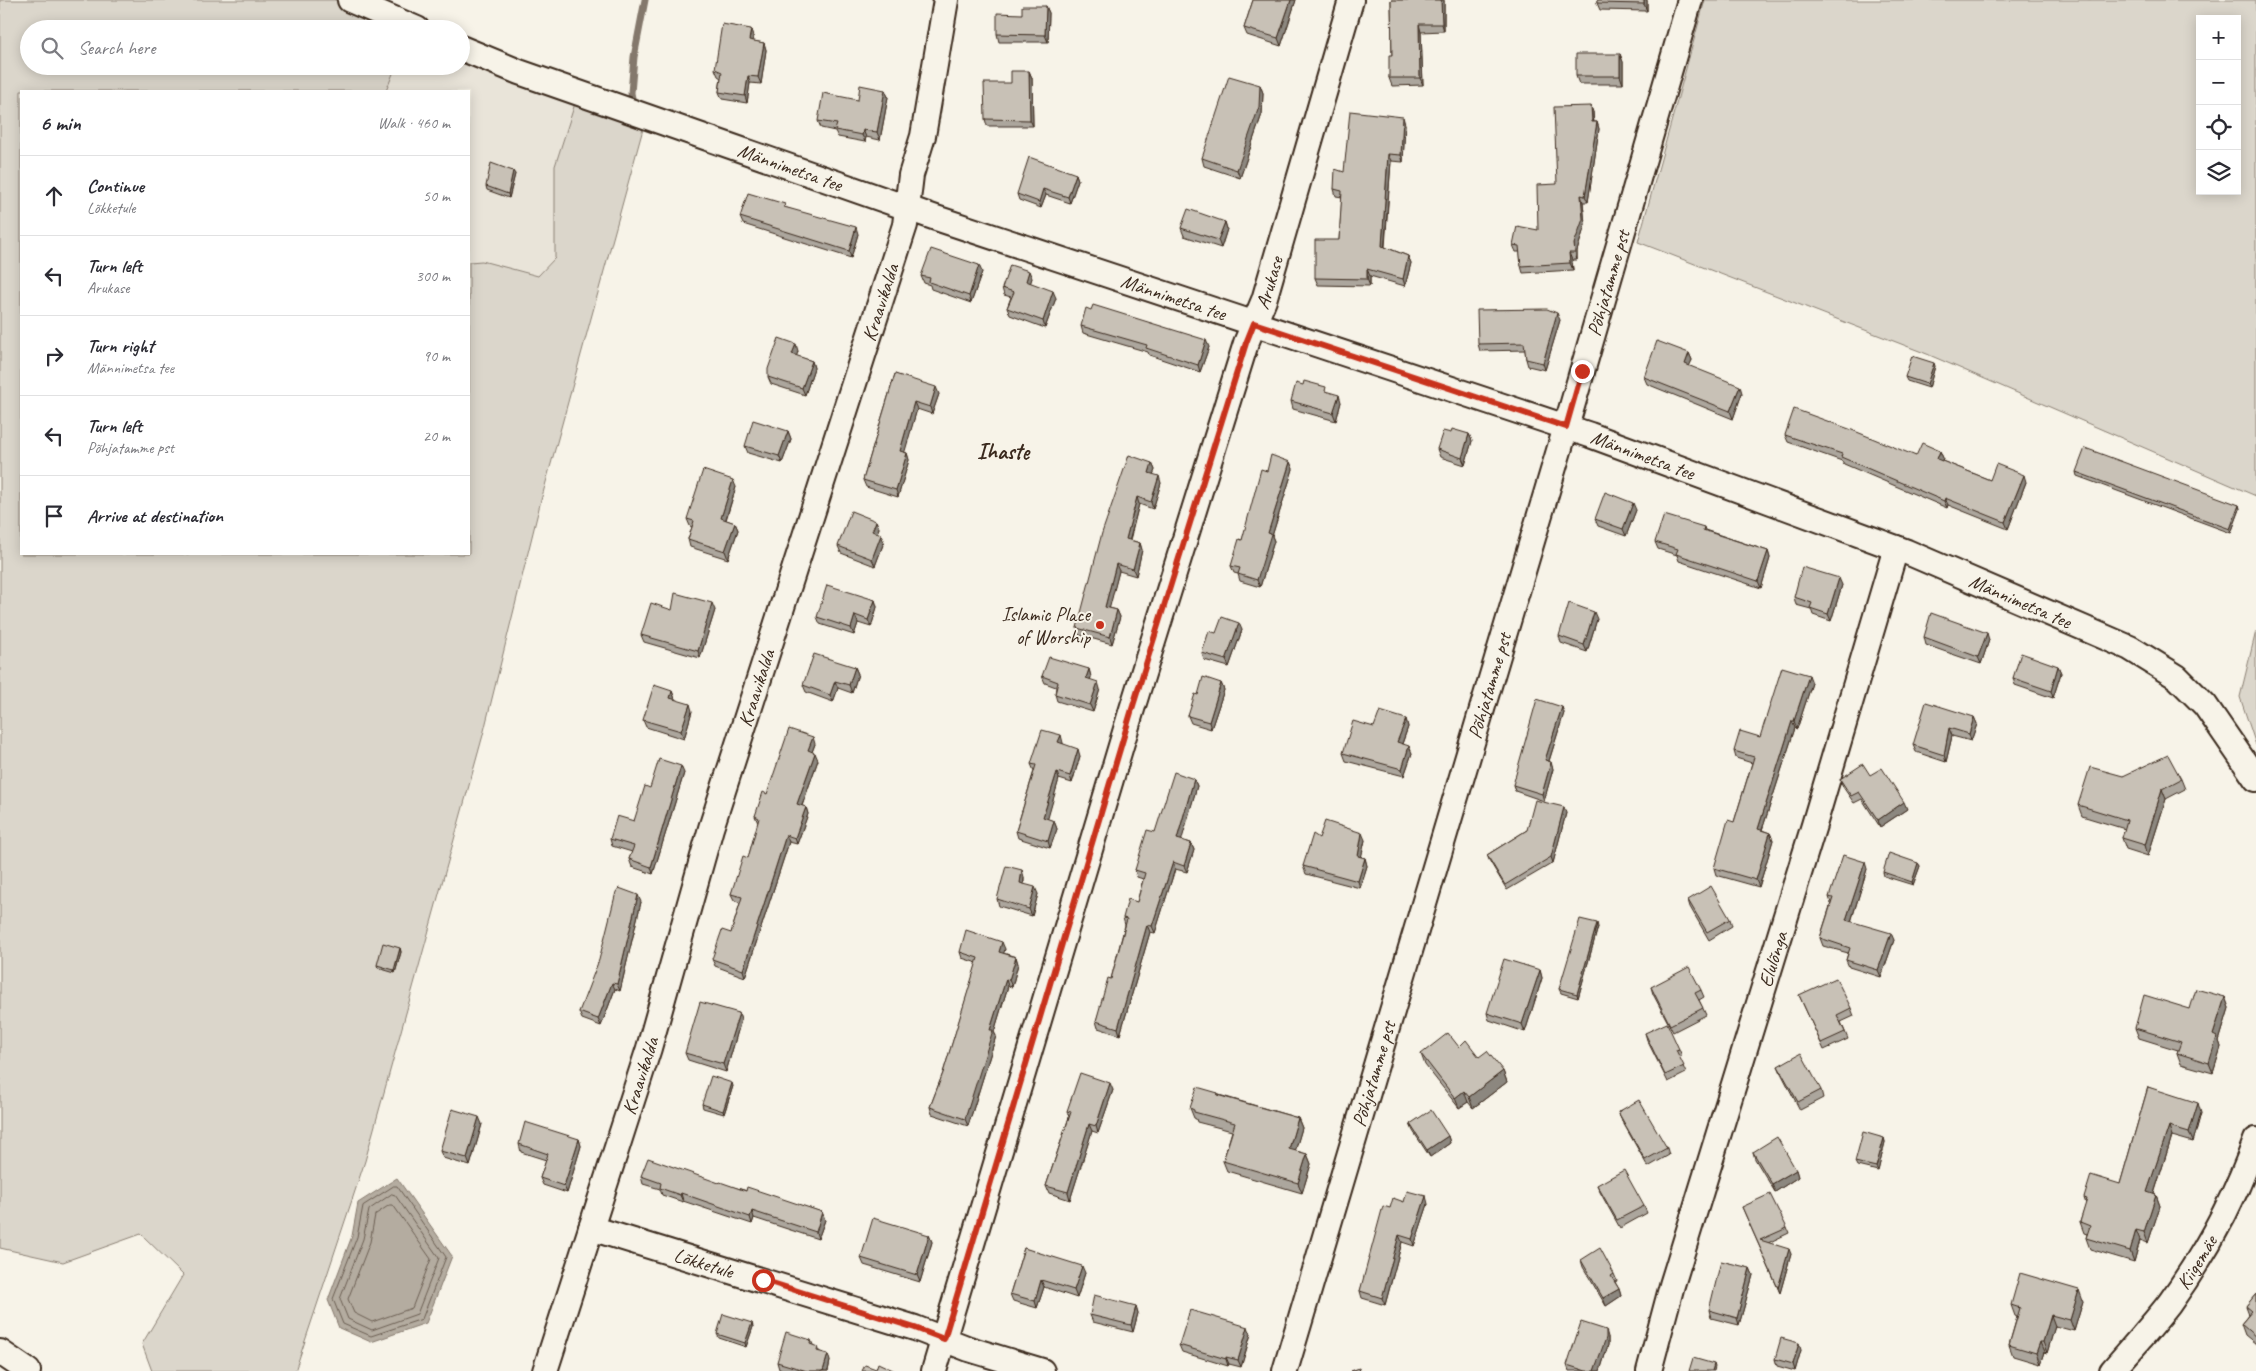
<!DOCTYPE html>
<meta charset="utf-8">
<style>
:root{--surface:#fff;--page:#f2f2f3;--text:#2b2b33;--muted:#7c7c81;--line:#e1e1e2}
body{margin:0;font-family:Caveat,sans-serif;background:var(--page);color:var(--text)}
.controls{position:absolute;right:15px;top:15px;display:grid;overflow:hidden;border-radius:0px;box-shadow:0 2px 12px #0003}
.controls button{width:45px;height:45px;display:grid;place-items:center;padding:0;border:0;border-bottom:1px solid var(--line);background:var(--surface);color:var(--text);font:25px sans-serif}
.stop{position:absolute;width:15px;height:15px;margin:-11px;border:4px solid #c8321e;border-radius:50%;background:#fff}
.stop.end{background:#c8321e;border-color:#fff;box-shadow:0 1px 5px #0008}
.list{margin:0;padding:0;list-style:none}
h2{display:flex;justify-content:space-between;align-items:center;height:65px;margin:0;padding:0 20px;font-size:21px}
h2 small{font-size:16px;font-weight:400;color:var(--muted)}
.list li{display:grid;grid-template-columns:32px 1fr auto;gap:15px;align-items:center;box-sizing:border-box;height:80px;padding:0 20px;border-top:1px solid var(--line)}
.list b{display:block;font-size:19px;white-space:nowrap}
.list p{margin:0;font-size:16px;white-space:nowrap;color:var(--muted)}
.list em{font-size:16px;font-style:normal;color:var(--muted)}
.icon{flex:none;width:28px;height:28px;fill:none;stroke:currentColor;stroke-width:2;stroke-linecap:round;stroke-linejoin:round}
.map{position:relative;flex:none;width:2256px;height:1371px;overflow:hidden}
.search{position:absolute;background:var(--surface);box-shadow:0 2px 12px #0003;left:20px;top:20px;width:450px;height:55px;display:flex;align-items:center;gap:12px;box-sizing:border-box;padding:0 18px;border-radius:28px;color:var(--muted);font-size:19px}
.panel{position:absolute;background:var(--surface);box-shadow:0 2px 12px #0003;left:20px;top:90px;width:450px;height:465px;border-radius:0px}
.map>svg:first-child{display:block}
</style>
<div class="map">
<svg width="2256" height="1371" viewBox="0 0 2256 1371">
<rect width="100%" height="100%" fill="#f7f3e8"/>
<filter id="ink" filterUnits="userSpaceOnUse"><feTurbulence type="fractalNoise" baseFrequency=".02" numOctaves="2"/><feDisplacementMap in="SourceGraphic" scale="10" xChannelSelector="R" yChannelSelector="G"/><feConvolveMatrix kernelMatrix="1 2 1 2 8 2 1 2 1" color-interpolation-filters="sRGB"/></filter>
<g filter="url(#ink)">
<path fill="#e9e4d9" d="M461,47L578,94L555,166V258L538,276L482,261L469,262V91H386L396,66H461Z"/>
<path fill="#dbd6cb" stroke="#8b8074" fill-rule="evenodd" d="M0,0H349L412,29H29V66H396L386,91H21V554H469V262L482,261L538,276L555,258V166L578,94L646,118L540,504L483,735L365,1161L295,1371H152L142,1344L183,1275L141,1234L63,1262L0,1248Z
M1705,0H2256V496L1927,354L1638,242ZM2200,19H2237V191H2200Z
M2256,631V745L2240,697Z"/>
<path fill="#b4aca0" stroke="#84786c" d="M397,1178L452,1256L426,1323L371,1342L339,1328L328,1300L352,1236L358,1203Z"/>
<g fill="none" stroke-linecap="round" stroke-linejoin="round">
<path stroke="#6b5e52" stroke-width="1" d="M394,1186H397L446,1257L422,1319L371,1336L343,1324L333,1299L357,1237L363,1206Z
M392,1194L395,1195L439,1258L417,1314L372,1330L348,1319L340,1299L363,1239L369,1210Z
M390,1205H393L431,1259L412,1308L372,1322L354,1313L348,1299L370,1242L375,1215Z"/>
<path stroke="#84786c" stroke-width="7" d="M632,98L631,93L634,57L645,0"/>
<defs>
<g id="minor">
<path d="M350,0L417,29"/>
<path id="s1" d="M461,48L519,72L936,218L1590,435L1907,552L2130,648L2177,677L2205,705L2256,779"/>
<path id="s2" d="M591,1228L915,1328L969,1349L1042,1371"/>
<path d="M0,1352L28,1371"/>
<path id="s3" d="M545,1371L649,1048L711,828L905,225L911,175L923,136L946,0"/>
<path id="s4" d="M934,1371L1132,709L1246,343L1264,300L1351,0"/>
<path id="s5" d="M1285,1371L1566,427L1690,0"/>
<path id="s6" d="M1649,1371L1672,1285L1814,825L1896,548"/>
<path id="s7" d="M2112,1371C2131,1349 2151,1327 2169,1304C2205,1254 2235,1199 2256,1140"/>
</g>
</defs>
<use href="#minor" stroke="#3b2a1e" stroke-width="28"/>
<use href="#minor" stroke="#f7f3e8" stroke-width="24"/>
</g>
<path fill="#aca69d" stroke="#3b2a1e" d="M1253,0H1296L1281,46L1247,35L1244,28Z
M1391,0H1444V31L1421,32L1423,85L1392,86L1389,78L1392,55Z
M1597,0H1647V11L1600,10L1597,3Z
M1046,6L1049,13L1048,42H999L997,34L1022,14Z
M753,36V41L764,43L766,50L761,84L750,83L747,103L722,99L719,92L721,78L718,76L715,69Z
M1620,54L1623,62V84H1579L1576,76Z
M1029,71L1032,78L1033,126H987L985,119L1011,83Z
M1260,85L1263,93L1262,114L1240,178L1204,166L1202,158Z
M885,90L888,97L880,140L866,137L865,142L838,137L835,131L821,128L818,121L858,100Z
M1593,112L1594,122H1597L1599,129L1588,202H1583L1585,225L1577,251V260H1572L1573,270L1523,273L1521,266L1520,252H1516L1513,245L1538,230L1557,184Z
M1405,124L1403,162L1391,161L1385,247L1408,256L1411,263L1405,286L1370,276V286L1318,285L1315,278L1339,240L1342,197L1336,196L1334,189L1344,172Z
M515,174L509,198L487,190L486,186Z
M1076,174L1078,180L1070,203L1046,195L1041,208L1019,200L1017,194Z
M787,208L858,234L851,258L743,224L740,217Z
M1225,222L1227,229L1221,248L1184,236L1181,228Z
M982,272L971,303L931,289L930,285L924,283L921,276Z
M1032,278L1030,283L1056,298L1045,328L1010,315L1007,308L1011,297L1004,295L1002,288Z
M1560,320L1545,370L1528,366L1526,359L1525,350L1480,351L1478,344Z
M1081,326L1209,347L1200,372L1149,355L1148,352L1083,333Z
M798,351L796,356L812,361L814,368L805,395L771,384L768,377Z
M1689,353L1692,360L1689,366L1742,393L1733,419L1647,384L1644,377Z
M1935,366L1929,388L1907,381L1905,377Z
M895,374L939,394L932,414L917,409L904,452L907,453L909,460L898,497L866,487L863,480Z
M1291,401L1341,402L1336,421L1293,409Z
M788,431L791,439L782,463L748,453L745,446Z
M1451,433L1469,434L1472,441L1465,465L1440,457L1437,449Z
M1785,435L1916,456L1940,451L1943,458L1942,461L1990,480L2026,482L2008,529L1948,505L1947,508L1844,464L1842,461L1788,442Z
M1290,462L1293,469L1272,536L1274,541L1260,587L1240,581L1238,574L1234,573L1231,566L1242,540L1267,471Z
M1152,463L1155,470L1153,474L1161,483L1153,509L1139,504L1130,540L1140,543L1142,550L1136,576L1119,571L1109,608L1117,610L1120,617L1112,644L1079,635L1077,628Z
M2076,472L2239,505L2240,509L2231,533L2077,476Z
M736,487L726,520L735,523L738,530L728,559L690,547L688,539L692,527L690,526L687,519Z
M1636,510L1626,536L1598,526L1595,519Z
M876,521L879,528L877,533L884,542L875,566L841,553L838,546Z
M1704,527L1705,530L1768,551L1770,558L1761,588L1679,561L1677,555L1658,549L1655,542Z
M1842,585L1831,621L1813,615L1811,609L1796,605L1794,597Z
M875,600L877,607L871,627L858,623L854,635L820,624L817,617Z
M715,610L700,658L644,642L641,635Z
M1597,619L1587,652L1561,643L1559,636Z
M1242,630L1229,667L1204,660L1202,653L1216,633Z
M1924,637L1989,640L1981,664L1926,645Z
M2058,666L2061,673L2053,698L2015,685L2013,678Z
M855,667L858,674L852,693L838,688L833,702L806,692L803,685Z
M1089,669L1091,677L1090,680L1100,689L1093,712L1057,701L1055,694L1056,687L1045,683L1042,676Z
M1221,683L1224,690L1211,729L1191,723L1188,716L1198,695Z
M1812,683L1797,729L1795,728L1762,830L1770,833L1773,840L1759,887L1716,875L1714,868L1734,822L1752,763L1736,758L1734,751L1760,737Z
M672,691L675,699L692,711L684,739L646,727L643,720Z
M1562,707L1564,713L1549,761L1553,769L1544,801L1515,791L1513,785Z
M1974,717L1977,724L1971,741L1952,736L1946,762L1916,752L1913,745Z
M1406,719L1408,727L1402,744L1412,753L1404,776L1346,761L1343,753L1374,727Z
M1063,743V744L1080,756L1072,783L1059,779L1047,819L1054,821L1057,829L1050,848L1018,838L1016,831L1034,771L1031,764Z
M815,744L812,752L818,760L802,806L806,807L808,814L797,844L789,842L745,977L715,966L712,959L731,933L740,903L734,900L731,894L748,858L758,823L755,816L767,794Z
M684,773L653,874L632,867L629,859L632,852L612,846L610,839L634,821L650,788Z
M2123,776L2181,779L2185,789L2166,799L2148,856L2126,849L2122,838L2125,829L2082,816L2078,805Z
M1194,779L1197,786L1181,840L1191,843L1194,850L1187,872L1175,869L1155,933L1150,932L1120,1035L1098,1028L1096,1021L1111,979L1125,925L1123,918L1137,902L1143,879L1137,877L1135,870L1155,832Z
M1840,779L1907,809L1880,827L1862,799L1854,803L1843,787Z
M1566,813L1553,863L1507,890L1489,860L1487,855L1527,830Z
M1319,838L1365,840L1361,857L1365,858L1367,866L1360,888L1306,874L1303,866Z
M1918,863L1920,866L1913,885L1884,876L1883,872Z
M1867,869L1851,922L1894,940L1881,977L1849,967L1846,960L1848,953L1823,946L1820,938L1831,903L1829,897Z
M1024,877V884L1038,894L1032,916L999,906L997,899Z
M1688,900L1730,919L1732,926L1709,940L1690,907Z
M641,902L620,991L615,989L601,1026L582,1019L579,1012Z
M1598,927L1578,998L1561,993L1559,989Z
M400,948L401,952L395,973L378,968L377,965Z
M1005,949L1003,953L1016,957L1018,964L1012,987L1008,986L994,1032L996,1036L968,1126L932,1114L930,1107L943,1073L977,963L962,958L960,952Z
M1540,970L1542,978L1525,1032L1489,1020L1487,1013Z
M1651,987L1701,990L1704,997L1699,1000L1706,1015L1673,1032L1653,994Z
M1799,995L1851,1008L1854,1016L1841,1022L1848,1039L1824,1050Z
M2225,997L2229,1008L2219,1041L2221,1047L2213,1073L2181,1064L2177,1053L2178,1050L2139,1038L2135,1028Z
M741,1020L726,1072L688,1060L685,1053Z
M1645,1033L1679,1049L1682,1056L1679,1057L1686,1073L1668,1082L1647,1040Z
M1459,1047L1479,1057L1503,1071L1507,1082L1473,1108L1468,1102L1459,1108L1425,1065L1421,1054Z
M1778,1066L1821,1090L1823,1098L1800,1110L1781,1073Z
M733,1086L724,1114L703,1108L702,1104Z
M2148,1087L2201,1113L2193,1142L2172,1136L2154,1194L2156,1195L2160,1206L2148,1243L2140,1240L2134,1262L2090,1249L2086,1238L2087,1234L2084,1233L2080,1222L2086,1204L2084,1198L2120,1184Z
M1113,1090L1098,1133L1092,1131L1070,1200L1049,1193L1046,1186L1069,1117L1067,1111Z
M1218,1093L1219,1095L1298,1118L1302,1128L1295,1151L1307,1154L1311,1164L1302,1193L1227,1171L1223,1161L1232,1131L1197,1122L1196,1119L1194,1118L1190,1108Z
M1618,1112L1667,1148L1669,1155L1648,1167L1621,1119Z
M482,1124L470,1166L443,1158L440,1151Z
M1410,1124L1448,1136L1450,1143L1430,1157L1413,1131Z
M1884,1138L1885,1142L1878,1171L1857,1166L1855,1162Z
M579,1139L581,1146L567,1193L543,1185L540,1178L546,1160L521,1152L519,1144Z
M1753,1152L1796,1170L1798,1177L1775,1192L1755,1159Z
M641,1176L719,1183L822,1212L825,1220L818,1239L754,1218L752,1224L683,1201V1202L662,1195L660,1189L643,1184Z
M1597,1185L1644,1206L1647,1213L1620,1228L1600,1192Z
M1404,1202L1428,1204L1414,1246L1402,1242L1385,1305L1362,1298L1360,1291L1390,1208Z
M1742,1207L1787,1228L1789,1233L1768,1243L1791,1254L1780,1293Z
M929,1235L932,1242L920,1282L864,1265L861,1258Z
M1024,1248L1085,1273L1077,1298L1044,1287L1037,1308L1013,1301L1010,1294Z
M1581,1260L1614,1274L1617,1281L1615,1282L1619,1289L1621,1296L1606,1306L1583,1267Z
M1750,1268L1753,1275L1739,1325L1711,1318L1709,1310Z
M2256,1294V1344L2245,1335L2241,1324L2249,1314L2246,1306Z
M2083,1301L2074,1331L2055,1326L2047,1353L2044,1352L2040,1364L2013,1356L2009,1345L2017,1317L2015,1316L2011,1305Z
M1136,1306L1138,1313L1133,1332L1093,1322L1090,1315Z
M752,1323L753,1327L746,1347L719,1338L717,1334Z
M1251,1334L1241,1367L1229,1364L1228,1366L1182,1352L1179,1345Z
M1608,1337V1345L1600,1371H1569L1567,1365Z
M811,1340L813,1345L830,1361L828,1371H785L779,1369L777,1362Z
M1801,1350L1795,1371L1777,1366L1775,1359Z"/>
<path fill="#8c877f" stroke="#3b2a1e" d="M1291,0H1296L1281,46L1278,38Z
M1441,0H1444V31L1442,24Z
M1644,0H1647V11L1644,4Z
M1046,6L1049,13L1048,42L1045,35Z
M1419,24L1421,32L1423,85L1420,78Z
M751,29L753,36L752,48L749,40Z
M764,43L766,50L761,84L758,77Z
M1620,54L1623,62V84L1620,76Z
M1029,71L1032,78L1033,126L1030,120Z
M748,76L750,83L747,103L745,96Z
M1260,85L1263,93L1262,114L1240,178L1237,170Z
M885,90L888,97L880,140L877,132Z
M1591,106L1593,112L1594,129L1592,122Z
M1403,117L1405,124L1403,162L1401,155Z
M1597,122L1599,129L1588,202L1585,196Z
M863,130L866,137L865,142L862,135Z
M1388,154L1391,161L1384,253L1382,246Z
M513,171L515,174L509,198L508,194Z
M1076,174L1078,180L1070,203L1068,197Z
M1043,189L1046,195L1041,208L1039,202Z
M1581,195L1583,202L1585,225L1577,251V260L1575,253L1574,244Z
M1225,222L1227,229L1221,248L1218,240Z
M856,227L858,234L851,258L849,251Z
M1569,253L1572,260L1573,270L1570,263Z
M1408,256L1411,263L1405,286L1403,279Z
M979,265L982,272L971,303L969,296Z
M1367,269L1370,276V286L1367,279Z
M1029,271L1032,278L1029,288L1026,281Z
M1053,291L1056,298L1045,328L1043,321Z
M1557,313L1560,320L1545,370L1543,363Z
M1206,340L1209,347L1200,372L1198,365Z
M796,344L798,351L795,362L792,354Z
M1689,353L1692,360L1687,371L1685,364Z
M812,361L814,368L805,395L802,388Z
M1934,363L1935,366L1929,388L1927,384Z
M1740,386L1742,393L1733,419L1730,411Z
M936,387L939,394L932,414L930,407Z
M1339,395L1341,402L1336,421L1333,413Z
M914,402L917,409L903,458L900,451Z
M788,431L791,439L782,463L779,456Z
M1469,434L1472,441L1465,465L1462,458Z
M1940,451L1943,458L1939,466L1937,459Z
M907,453L909,460L898,497L896,490Z
M1290,462L1293,469L1272,536L1274,541L1260,587L1257,580L1268,533Z
M1152,463L1155,470L1151,480L1149,473Z
M2024,475L2026,482L2008,529L2005,522Z
M1159,476L1161,483L1153,509L1151,502Z
M733,480L736,487L724,525L721,518Z
M1137,497L1139,504L1128,546L1126,539Z
M1945,498L1948,505L1947,508L1944,501Z
M1633,503L1636,510L1626,536L1623,529Z
M2239,505L2240,509L2231,533L2230,529Z
M876,521L879,528L875,538L872,531Z
M735,523L738,530L728,559L725,551Z
M881,535L884,542L875,566L872,559Z
M1140,543L1142,550L1136,576L1133,569Z
M1768,551L1770,558L1761,588L1758,581Z
M1116,564L1119,571L1108,614L1105,607Z
M1839,578L1842,585L1831,621L1828,614Z
M875,600L877,607L871,627L868,620Z
M712,603L715,610L700,658L698,651Z
M1117,610L1120,617L1112,644L1110,637Z
M1594,612L1597,619L1587,652L1584,645Z
M855,615L858,623L854,635L851,628Z
M1239,623L1242,630L1229,667L1226,660Z
M1987,633L1989,640L1981,664L1978,657Z
M2058,666L2061,673L2053,698L2051,691Z
M855,667L858,674L852,693L849,685Z
M1089,669L1091,677L1089,685L1086,678Z
M1809,675L1812,683L1797,729L1794,721Z
M835,681L838,688L833,702L830,695Z
M1098,682L1100,689L1093,712L1090,705Z
M1221,683L1224,690L1211,729L1209,722Z
M672,691L675,699L673,705L670,698Z
M690,704L692,711L684,739L681,731Z
M1562,707L1564,713L1547,767L1545,760Z
M1974,717L1977,724L1971,741L1969,734Z
M1406,719L1408,727L1400,749L1397,742Z
M1792,721L1795,728L1760,836L1758,829Z
M1949,728L1952,736L1946,762L1944,755Z
M1061,735L1063,743L1061,749L1058,742Z
M813,737L815,744L810,757L808,750Z
M1409,746L1412,753L1404,776L1402,769Z
M1078,749L1080,756L1072,783L1070,776Z
M815,753L818,760L800,811L797,804Z
M1551,762L1553,769L1544,801L1542,794Z
M681,766L684,773L653,874L651,867Z
M1057,772L1059,779L1046,825L1043,817Z
M1194,779L1197,786L1180,846L1177,839Z
M2162,789L2166,799L2148,856L2145,845Z
M1904,802L1907,809L1880,827L1878,820Z
M806,807L808,814L797,844L795,838Z
M1564,807L1566,813L1553,863L1551,857Z
M1054,821L1057,829L1050,848L1048,841Z
M1362,833L1365,840L1360,863L1358,856Z
M1770,833L1773,840L1759,887L1756,880Z
M786,835L789,842L745,977L743,970Z
M1191,843L1194,850L1187,872L1184,866Z
M1365,858L1367,866L1360,888L1358,881Z
M1173,862L1175,869L1155,933L1152,926Z
M1865,862L1867,869L1849,928L1846,920Z
M1918,863L1920,866L1913,885L1912,882Z
M1022,870L1024,877L1023,890L1020,883Z
M1035,887L1038,894L1032,916L1029,909Z
M638,895L641,902L620,991L617,984Z
M1597,923L1598,927L1578,998L1577,994Z
M1147,925L1150,932L1120,1035L1118,1028Z
M1891,933L1894,940L1881,977L1878,970Z
M1002,942L1005,949L1002,959L999,952Z
M400,948L401,952L395,973L394,970Z
M1016,957L1018,964L1012,987L1009,980Z
M1540,970L1542,978L1525,1032L1522,1024Z
M1006,979L1008,986L994,1032L996,1036L968,1126L965,1119L990,1030Z
M612,983L615,989L601,1026L598,1019Z
M2225,997L2229,1008L2219,1041L2221,1047L2213,1073L2209,1063L2213,1035Z
M739,1013L741,1020L726,1072L723,1064Z
M1503,1071L1507,1082L1473,1108L1469,1097Z
M732,1083L733,1086L724,1114L723,1111Z
M1110,1083L1113,1090L1098,1133L1096,1126Z
M1464,1091L1468,1102L1459,1108L1455,1098Z
M2198,1103L2201,1113L2193,1142L2189,1132Z
M479,1117L482,1124L470,1166L467,1158Z
M1298,1118L1302,1128L1293,1159L1289,1149Z
M1089,1124L1092,1131L1070,1200L1068,1192Z
M2169,1126L2172,1136L2151,1203L2147,1192Z
M1448,1136L1450,1143L1430,1157L1427,1150Z
M1884,1138L1885,1142L1878,1171L1876,1167Z
M579,1139L581,1146L567,1193L564,1186Z
M1307,1154L1311,1164L1302,1193L1298,1183Z
M1796,1170L1798,1177L1775,1192L1772,1184Z
M681,1193L683,1201V1202L680,1195Z
M2156,1195L2160,1206L2148,1243L2144,1232Z
M1426,1196L1428,1204L1414,1246L1412,1239Z
M752,1211L754,1218L752,1224L750,1217Z
M822,1212L825,1220L818,1239L816,1232Z
M2136,1230L2140,1240L2134,1262L2130,1251Z
M929,1235L932,1242L920,1282L917,1275Z
M1399,1235L1402,1242L1385,1305L1382,1298Z
M1789,1249L1791,1254L1780,1293L1778,1288Z
M1082,1266L1085,1273L1077,1298L1074,1290Z
M1750,1268L1753,1275L1739,1325L1737,1318Z
M1041,1280L1044,1287L1037,1308L1035,1301Z
M1619,1289L1621,1296L1606,1306L1603,1298Z
M2079,1290L2083,1301L2074,1331L2070,1320Z
M1136,1306L1138,1313L1133,1332L1131,1325Z
M2051,1315L2055,1326L2047,1353L2043,1342Z
M752,1323L753,1327L746,1347L745,1343Z
M1248,1327L1251,1334L1241,1367L1238,1360Z
M1606,1330L1608,1337V1345L1600,1371H1594Z
M2040,1342L2044,1352L2040,1364L2036,1353Z
M1799,1343L1801,1350L1795,1371L1793,1364Z
M828,1354L830,1361L828,1371H823Z
M1226,1357L1229,1364L1228,1366L1226,1359Z
M1714,1364L1715,1367L1714,1371H1712Z"/>
<path fill="#c8c1b6" stroke="#3b2a1e" d="M1253,0H1291L1278,38L1244,28Z
M1391,0H1441L1442,24H1419L1420,78H1389V55H1392Z
M1597,0H1644V4L1597,3Z
M1022,6H1046L1045,35L997,34V13L1022,14Z
M722,24L751,29L749,40L764,43L758,77L748,76L745,96L719,92L722,72L715,69Z
M1576,54H1620V76H1576Z
M1011,71H1029L1030,120L985,119L984,83H1011Z
M1229,76L1260,85L1259,107L1237,170L1202,158Z
M860,85L885,90L877,132L863,130L862,135L835,130L837,124L818,121L823,93L858,100Z
M1591,106L1592,122H1597L1585,196L1581,195L1583,219L1574,244L1575,253H1569L1570,263L1521,266L1519,246L1513,245L1517,226L1538,230L1537,185L1557,184L1554,107Z
M1350,111L1403,117L1401,155L1388,154L1382,246L1408,256L1403,279L1367,269V279L1315,278V240H1339L1342,191L1334,189L1335,169L1344,172Z
M1029,157L1076,174L1068,197L1043,189L1039,202L1017,194Z
M491,163L513,171L508,194L486,186Z
M748,193L785,204L784,207L856,227L849,251L740,217Z
M1188,209L1225,222L1218,240L1181,228Z
M931,249L979,265L969,296L929,282L930,278L921,276Z
M1010,265L1029,271L1026,281L1053,291L1043,321L1007,308L1014,292L1002,288Z
M1093,305L1206,340L1198,365L1146,348L1147,345L1081,326L1086,308L1091,310Z
M1547,309L1557,313L1543,363L1526,359L1524,343L1478,344L1477,310Z
M779,338L796,344L792,354L812,361L802,388L768,377V369Z
M1657,341L1689,353L1685,364L1740,386L1730,411L1644,377Z
M1912,356L1934,363L1927,384L1905,377Z
M895,374L936,387L930,407L914,402L900,451L907,453L896,490L863,480Z
M1304,381L1326,387L1325,391L1339,395L1333,413L1291,401L1296,383L1303,385Z
M1794,409L1852,430L1916,456L1922,443L1940,451L1937,459L1990,480L1996,464L2024,475L2005,522L1945,498L1944,501L1841,457L1842,454L1785,435Z
M753,420L788,431L779,456L745,446Z
M1452,429L1469,434L1462,458L1437,449L1443,431L1451,433Z
M2085,448L2239,505L2230,529L2076,472Z
M1129,455L1152,463L1149,473L1159,476L1151,502L1137,497L1126,539L1140,543L1133,569L1116,564L1105,607L1117,610L1110,637L1077,628L1102,533Z
M1271,455L1290,462L1268,533L1271,534L1257,580L1238,574L1240,568L1231,566L1239,539L1242,540L1261,469L1267,471Z
M703,470L733,480L721,518L735,523L725,551L688,539L694,521L687,519Z
M1605,492L1633,503L1623,529L1595,519Z
M851,511L876,521L872,531L881,535L872,559L838,546Z
M1664,515L1704,527L1703,530L1768,551L1758,581L1676,554L1678,549L1655,542Z
M1802,567L1839,578L1828,614L1810,608L1812,603L1794,597Z
M827,585L875,600L868,620L855,615L851,628L817,617Z
M675,593L712,603L698,651L641,635L651,603L672,610Z
M1569,603L1594,612L1584,645L1559,636Z
M1931,613L1987,633L1978,657L1924,637Z
M1222,617L1239,623L1226,660L1202,653L1209,631L1216,633Z
M2021,653L2058,666L2051,691L2013,678Z
M814,654L855,667L849,685L835,681L830,695L803,685Z
M1049,657L1089,669L1086,678L1098,682L1090,705L1055,694L1058,682L1042,676Z
M1782,667L1809,675L1794,721H1792L1758,829L1770,833L1756,880L1714,868L1728,820L1734,822L1754,757L1734,751L1740,731L1760,737Z
M1203,677L1221,683L1209,722L1188,716L1195,694L1198,695Z
M654,685L672,691L670,698L690,704L681,731L643,720Z
M1537,699L1562,707L1545,760L1551,762L1542,794L1513,785Z
M1926,702L1974,717L1969,734L1949,728L1944,755L1913,745Z
M1380,711L1406,719L1397,742L1409,746L1402,769L1343,753L1353,721L1374,727Z
M789,729L813,737L808,750L815,753L797,804L806,807L795,838L786,835L743,970L712,959L722,930L731,933L742,897L731,894L743,856L748,858L759,818L755,816L763,792L767,794Z
M1042,730L1061,735L1058,742L1078,749L1070,776L1057,772L1043,817L1054,821L1048,841L1016,831L1036,765L1031,764Z
M2168,755L2181,779L2162,789L2145,845L2122,838L2127,820L2078,805L2090,767L2123,776Z
M659,759L681,766L651,867L629,859L634,846L610,839L617,816L634,821L645,786L650,788Z
M1863,764L1870,775L1882,768L1904,802L1878,820L1859,792L1851,796L1840,779Z
M1174,772L1194,779L1177,839L1191,843L1184,866L1173,862L1152,926L1147,925L1118,1028L1096,1021L1108,978L1111,979L1127,919L1123,918L1128,899L1137,902L1145,873L1135,870L1147,830L1155,832Z
M1535,800L1564,807L1551,857L1505,885L1487,855L1527,830Z
M1325,821L1362,833L1358,856L1365,858L1358,881L1303,866L1313,834L1319,838Z
M1889,853L1918,863L1912,882L1883,872Z
M1843,855L1865,862L1846,920L1891,933L1878,970L1846,960L1850,948L1820,938L1833,898L1829,897Z
M1006,866L1022,870L1020,883L1035,887L1029,909L997,899Z
M1711,886L1730,919L1707,932L1688,900Z
M619,888L638,895L617,984L612,983L598,1019L579,1012L599,960L616,892Z
M1580,919L1597,923L1577,994L1559,989Z
M966,930L1002,942L999,952L1016,957L1009,980L1006,979L990,1030H993L965,1119L930,1107L943,1073L978,958L960,952Z
M383,943L400,948L394,970L377,965Z
M1504,959L1540,970L1522,1024L1487,1013Z
M1689,967L1701,990L1695,993L1703,1008L1670,1025L1651,987Z
M1836,978L1851,1008L1837,1015L1845,1032L1821,1043L1799,995Z
M2196,989L2225,997L2213,1035L2217,1037L2209,1063L2177,1053L2181,1042L2135,1028L2144,995L2190,1009Z
M700,1002L739,1013L723,1064L685,1053Z
M1667,1023L1679,1049L1676,1050L1684,1066L1665,1075L1645,1033Z
M1448,1033L1459,1047L1466,1040L1479,1057L1487,1051L1503,1071L1469,1097L1464,1091L1455,1098L1421,1054Z
M1801,1053L1821,1090L1798,1102L1778,1066Z
M1080,1073L1110,1083L1096,1126L1089,1124L1068,1192L1046,1186L1071,1112L1067,1111Z
M711,1076L732,1083L723,1111L702,1104Z
M1197,1087L1218,1093L1217,1095L1298,1118L1289,1149L1307,1154L1298,1183L1223,1161L1235,1123L1194,1112V1110L1190,1108Z
M2148,1087L2198,1103L2189,1132L2169,1126L2147,1192L2156,1195L2144,1232L2136,1230L2130,1251L2086,1238L2090,1226L2080,1222L2087,1199L2084,1198L2091,1175L2120,1184Z
M1639,1100L1667,1148L1645,1160L1618,1112Z
M452,1109L479,1117L467,1158L440,1151Z
M1431,1110L1448,1136L1427,1150L1410,1124Z
M525,1122L579,1139L564,1186L540,1178L548,1154L519,1144Z
M1863,1132L1884,1138L1876,1167L1855,1162Z
M1777,1137L1796,1170L1772,1184L1753,1152Z
M648,1158L719,1183L720,1182L746,1191L747,1187L822,1212L816,1232L752,1211L750,1217L681,1193L680,1195L660,1188L661,1183L641,1176Z
M1624,1170L1644,1206L1617,1220L1597,1185Z
M1407,1191L1426,1196L1412,1239L1399,1235L1382,1298L1360,1291L1383,1206L1390,1208L1393,1198L1404,1202Z
M1770,1194L1787,1228L1760,1240L1789,1249L1778,1288L1742,1207Z
M873,1218L929,1235L917,1275L861,1258Z
M1024,1248L1082,1266L1074,1290L1041,1280L1035,1301L1010,1294Z
M1600,1248L1614,1274L1611,1276L1619,1289L1603,1298L1581,1260Z
M1721,1261L1750,1268L1737,1318L1709,1310Z
M2020,1273L2079,1290L2070,1320L2051,1315L2043,1342H2040L2036,1353L2009,1345L2020,1308L2011,1305Z
M2256,1294V1337L2241,1324L2252,1311L2246,1306Z
M1094,1295L1136,1306L1131,1325L1090,1315Z
M1190,1310L1248,1327L1238,1360L1226,1357V1359L1179,1345Z
M723,1314L752,1323L745,1343L717,1334Z
M1581,1322L1606,1330V1338L1594,1371H1586L1567,1365Z
M786,1332L811,1340L810,1344L818,1347L817,1351L828,1354L823,1371H807L777,1362Z
M1781,1338L1799,1343L1793,1364L1775,1359Z
M1693,1358L1714,1364L1712,1371H1689Z
M878,1363L895,1371H862L865,1365L876,1369Z
M1359,1368L1360,1371H1351Z"/>
</g>
<g fill="none" stroke-linecap="round" stroke-linejoin="round" filter="url(#ink)">
<path stroke="#c8321e" stroke-width="6" d="M763,1280L915,1328L944,1339L1132,709L1246,343L1254,323L1566,427L1582,371"/>
</g>
<circle fill="#c8321e" stroke="#f7f3e8" stroke-width="2" cx="1100" cy="625" r="5"/>
<g text-anchor="middle" stroke-width="4" stroke-linejoin="round" paint-order="stroke">
<g font-size="20" fill="#3b2a1e" stroke="#f7f3e8">
<text dy="7" stroke="none"><textPath href="#s1" startOffset="350">Männimetsa tee</textPath></text>
<text dy="7" stroke="none"><textPath href="#s4" startOffset="1139">Arukase</textPath></text>
<text dy="7" stroke="none"><textPath href="#s5" startOffset="1135">Põhjatamme pst</textPath></text>
<text dy="7" stroke="none"><textPath href="#s1" startOffset="755">Männimetsa tee</textPath></text>
<text dy="7" stroke="none"><textPath href="#s3" startOffset="1120">Kraavikalda</textPath></text>
<text dy="7" stroke="none"><textPath href="#s1" startOffset="1250">Männimetsa tee</textPath></text>
<text dy="7" stroke="none"><textPath href="#s1" startOffset="1655">Männimetsa tee</textPath></text>
<text dy="7" stroke="none"><textPath href="#s5" startOffset="715">Põhjatamme pst</textPath></text>
<text dy="7" stroke="none"><textPath href="#s3" startOffset="715">Kraavikalda</textPath></text>
<text dy="7" stroke="none"><textPath href="#s6" startOffset="430">Elulõnga</textPath></text>
<text dy="7" stroke="none"><textPath href="#s5" startOffset="310">Põhjatamme pst</textPath></text>
<text dy="7" stroke="none"><textPath href="#s3" startOffset="310">Kraavikalda</textPath></text>
<text dy="7" stroke="none"><textPath href="#s2" startOffset="118">Lõkketule</textPath></text>
<text dy="7" stroke="none"><textPath href="#s7" startOffset="138">Kiigemäe</textPath></text>
</g>
<g font-size="20" fill="#3b2a1e" stroke="#f7f3e8" text-anchor="end">
<text x="1090" y="621">Islamic Place<tspan x="1090" dy="23">of Worship</tspan></text>
</g>
<g font-size="22" font-weight="bold" fill="#3b2a1e" stroke="#f7f3e8">
<text x="1003" y="459">Ihaste</text>
</g>
</g>
</svg>
<div class="controls">
<button>+</button>
<button>−</button>
<button><svg class="icon" aria-label="locate" viewBox="0 0 24 24"><circle cx="12" cy="12" r="6"/><path d="M12 2v4M12 18v4M2 12h4M18 12h4"/></svg></button>
<button><svg class="icon" aria-label="layers" viewBox="0 0 24 24"><path d="M12 4l9 5-9 5-9-5zM3 14l9 5 9-5"/></svg></button>
</div>
<div class="stop" style="left:763px;top:1280px"></div>
<div class="stop end" style="left:1582px;top:371px"></div>
<div class="search"><svg class="icon" aria-label="search" viewBox="0 0 24 24"><circle cx="10" cy="10" r="6"/><path d="M15 15l6 6"/></svg>Search here</div>
<section class="panel">
<h2>6 min<small>Walk · 460 m</small></h2>
<ul class="list">
<li><svg class="icon" aria-label="ahead" viewBox="0 0 24 24"><path d="M12 20V5M6 11l6-6 6 6"/></svg><div><b>Continue</b><p>Lõkketule</p></div><em>50 m</em></li>
<li><svg class="icon" aria-label="left" viewBox="0 0 24 24"><path d="M17 20v-9H6M10 6l-5 5 5 5"/></svg><div><b>Turn left</b><p>Arukase</p></div><em>300 m</em></li>
<li><svg class="icon" aria-label="right" viewBox="0 0 24 24"><path d="M7 20v-9h11M14 6l5 5-5 5"/></svg><div><b>Turn right</b><p>Männimetsa tee</p></div><em>90 m</em></li>
<li><svg class="icon" aria-label="left" viewBox="0 0 24 24"><path d="M17 20v-9H6M10 6l-5 5 5 5"/></svg><div><b>Turn left</b><p>Põhjatamme pst</p></div><em>20 m</em></li>
<li><svg class="icon" aria-label="arrive" viewBox="0 0 24 24"><path d="M6 21V4h12l-3 4 3 4H6"/></svg><div><b>Arrive at destination</b></div></li>
</ul>
</section>
</div>
